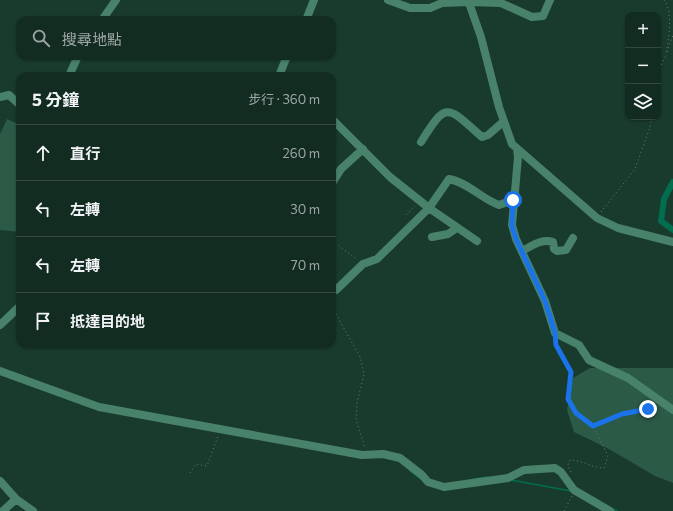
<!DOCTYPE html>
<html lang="zh-TW">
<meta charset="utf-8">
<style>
:root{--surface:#132c22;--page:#1c342a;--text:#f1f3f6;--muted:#9da7a5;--line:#324840}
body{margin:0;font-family:Commissioner,"Noto Sans TC",sans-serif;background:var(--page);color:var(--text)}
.controls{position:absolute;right:12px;top:12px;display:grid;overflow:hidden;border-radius:8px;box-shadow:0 1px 3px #0004}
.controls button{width:36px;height:36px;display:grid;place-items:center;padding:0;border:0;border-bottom:1px solid var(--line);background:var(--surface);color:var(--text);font:20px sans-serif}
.stop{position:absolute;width:12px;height:12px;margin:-9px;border:3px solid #1a73e8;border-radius:50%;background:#fff}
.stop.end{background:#1a73e8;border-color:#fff;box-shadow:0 1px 4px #0008}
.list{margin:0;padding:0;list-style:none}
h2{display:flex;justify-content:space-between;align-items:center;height:52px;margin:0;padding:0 16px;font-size:17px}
h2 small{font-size:13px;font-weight:400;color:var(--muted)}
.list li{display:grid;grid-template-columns:26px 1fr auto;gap:12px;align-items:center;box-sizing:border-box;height:56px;padding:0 16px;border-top:1px solid var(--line)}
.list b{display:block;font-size:15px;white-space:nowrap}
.list em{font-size:13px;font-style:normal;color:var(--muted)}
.icon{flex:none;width:22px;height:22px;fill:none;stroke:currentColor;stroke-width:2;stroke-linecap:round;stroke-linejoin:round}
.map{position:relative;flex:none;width:673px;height:511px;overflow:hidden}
.search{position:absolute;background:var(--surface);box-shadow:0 1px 3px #0004;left:16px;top:16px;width:320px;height:44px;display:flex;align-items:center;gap:10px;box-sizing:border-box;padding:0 14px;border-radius:12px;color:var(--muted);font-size:15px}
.panel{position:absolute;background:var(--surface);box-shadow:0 1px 3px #0004;left:16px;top:72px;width:320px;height:276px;border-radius:12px}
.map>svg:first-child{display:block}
</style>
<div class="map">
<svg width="673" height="511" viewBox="0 0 673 511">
<rect width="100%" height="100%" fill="#193b2d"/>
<path fill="#2b5a47" d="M7,119L20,125V232L0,230V134Z
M590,368H673V483L655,476L609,449L574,432L567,410L573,378Z"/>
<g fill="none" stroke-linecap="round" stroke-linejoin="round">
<path stroke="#006e4e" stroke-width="1.5" d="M410,471L421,479
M474,479L488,477
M511,480L571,491
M613,509L617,511"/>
<path stroke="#006e4e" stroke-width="6" d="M673,182L664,199L661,221L673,230"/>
<path stroke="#617d71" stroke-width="1" stroke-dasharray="1 3" stroke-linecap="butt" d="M664,0C673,11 669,38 666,54
M667,52L673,35
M658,72L666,55
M601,212L635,169L650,127L652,117
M406,215L415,206
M332,241L358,260
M332,307L360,357L364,374L357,403L356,420L365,448
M556,342L565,364L571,372L568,399L575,413L593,426L608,456L604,468C592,468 582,460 570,460L568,465L571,473
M593,426L622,414L655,406
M190,473L196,464L207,466L218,436
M564,511L572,496"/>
<path stroke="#49826a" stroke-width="8" d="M388,0L410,8H430L442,3L469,2L501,3L532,17L543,16L550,0
M468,0L481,37L499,107L512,144L597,218L618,228L673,242
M102,20L116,0
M306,20L314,0
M69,76L78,56
M279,76L287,56
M0,97L9,95L20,105
M332,119L390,177L429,208L477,241
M421,142C447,100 447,106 482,137L488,135L503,122
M517,149L518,157L512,225L516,239L545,301L555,333L579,345L589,360L628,378L673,410
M332,183L341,169L363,149
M432,237L448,234L457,228
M522,251C532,246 542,238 553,242L554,249L557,251L566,250L573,238
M332,292L336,290L363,264L377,259L429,208L449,179C467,182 482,199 499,205L513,200
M0,325L20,306
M0,371L99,407L362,455L383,454L400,458L422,475L428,482L444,487L508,478L524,470L555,468L561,472L574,490L610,511
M0,481L16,499L33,511
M3,511L16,499"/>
</g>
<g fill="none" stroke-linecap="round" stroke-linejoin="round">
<path stroke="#1a73e8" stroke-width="5" d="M513,200L512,226L516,239L545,301L555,333L556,345L571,372L568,399L576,413L593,426L622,414L648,409"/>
</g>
</svg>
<div class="controls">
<button>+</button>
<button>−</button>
<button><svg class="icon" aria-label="layers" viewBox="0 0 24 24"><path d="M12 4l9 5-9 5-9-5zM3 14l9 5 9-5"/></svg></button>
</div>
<div class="stop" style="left:513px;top:200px"></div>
<div class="stop end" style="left:648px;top:409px"></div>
<div class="search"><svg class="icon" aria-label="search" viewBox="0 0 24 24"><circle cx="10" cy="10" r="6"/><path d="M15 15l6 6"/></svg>搜尋地點</div>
<section class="panel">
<h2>5 分鐘<small>步行 · 360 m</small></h2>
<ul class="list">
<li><svg class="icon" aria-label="ahead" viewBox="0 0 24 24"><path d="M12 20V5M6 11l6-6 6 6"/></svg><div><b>直行</b></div><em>260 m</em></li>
<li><svg class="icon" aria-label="left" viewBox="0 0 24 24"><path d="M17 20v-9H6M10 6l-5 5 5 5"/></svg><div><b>左轉</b></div><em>30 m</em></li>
<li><svg class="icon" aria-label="left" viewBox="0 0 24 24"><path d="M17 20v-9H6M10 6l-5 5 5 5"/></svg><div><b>左轉</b></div><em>70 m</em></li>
<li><svg class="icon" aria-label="arrive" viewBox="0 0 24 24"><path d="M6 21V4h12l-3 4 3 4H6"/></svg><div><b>抵達目的地</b></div></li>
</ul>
</section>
</div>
